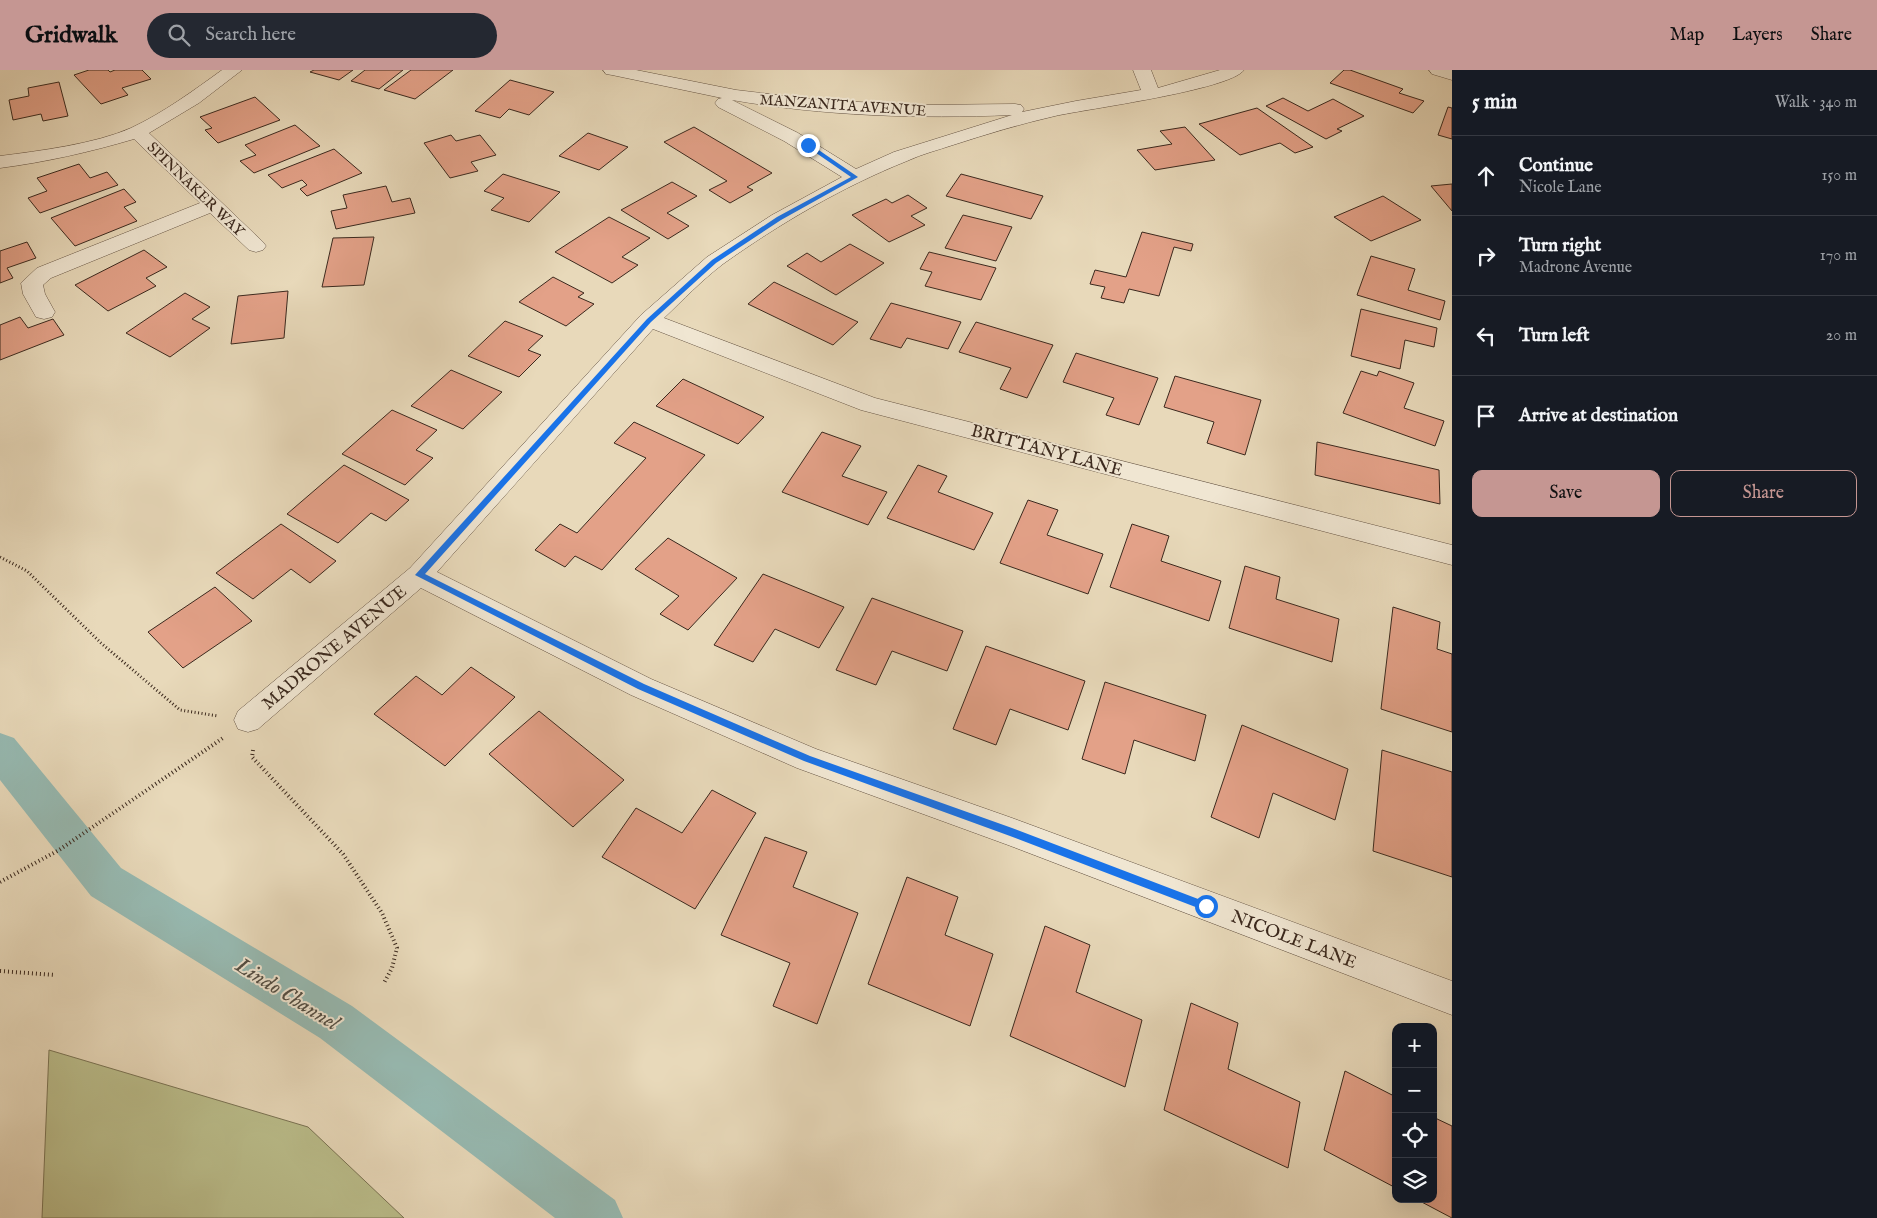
<!DOCTYPE html>
<meta charset="utf-8">
<style>
:root{--surface:#171b24;--page:#242831;--text:#f1f3f6;--muted:#9ea1a6;--line:#363941;--accent:#c59692}
body{margin:0;font-family:"IM FELL English",serif;background:var(--page);color:var(--text)}
.controls{position:absolute;right:15px;bottom:15px;display:grid;overflow:hidden;border-radius:10px;box-shadow:0 5px 20px #0002}
.controls button{width:45px;height:45px;display:grid;place-items:center;padding:0;border:0;border-bottom:1px solid var(--line);background:var(--surface);color:var(--text);font:25px sans-serif}
.stop{position:absolute;width:15px;height:15px;margin:-11px;border:4px solid #1a73e8;border-radius:50%;background:#fff}
.stop.end{background:#1a73e8;border-color:#fff;box-shadow:0 1px 5px #0008}
.list{margin:0;padding:0;list-style:none}
h2{display:flex;justify-content:space-between;align-items:center;height:65px;margin:0;padding:0 20px;font-size:21px}
h2 small{font-size:16px;font-weight:400;color:var(--muted)}
.list li{display:grid;grid-template-columns:32px 1fr auto;gap:15px;align-items:center;box-sizing:border-box;height:80px;padding:0 20px;border-top:1px solid var(--line)}
.list b{display:block;font-size:19px;white-space:nowrap}
.list p{margin:0;font-size:16px;white-space:nowrap;color:var(--muted)}
.list em{font-size:16px;font-style:normal;color:var(--muted)}
.actions{display:flex;gap:10px;padding:15px 20px}
.actions a{flex:1;padding:11px 0;border:1px solid var(--accent);border-radius:10px;text-align:center;font-size:18px;color:var(--accent)}
.actions .main{background:var(--accent);color:#111}
.icon{flex:none;width:28px;height:28px;fill:none;stroke:currentColor;stroke-width:2;stroke-linecap:round;stroke-linejoin:round}
.map{position:relative;flex:none;width:1452px;height:1148px;overflow:hidden}
header{display:flex;align-items:center;gap:30px;box-sizing:border-box;height:70px;padding:0 25px;background:var(--accent);color:#111}
header strong{font-size:24px}
nav{display:flex;gap:28px;margin-inline-start:auto;font-size:18px}
.search{width:350px;height:45px;background:var(--page);display:flex;align-items:center;gap:12px;box-sizing:border-box;padding:0 18px;border-radius:28px;color:var(--muted);font-size:19px}
main{display:flex}
aside{flex:1;background:var(--surface)}
.map>svg:first-child{display:block}
</style>
<header>
<strong>Gridwalk</strong>
<div class="search"><svg class="icon" aria-label="search" viewBox="0 0 24 24"><circle cx="10" cy="10" r="6"/><path d="M15 15l6 6"/></svg>Search here</div>
<nav><a>Map</a><a>Layers</a><a>Share</a></nav>
</header>
<main>
<div class="map">
<svg width="1452" height="1148" viewBox="0 0 1452 1148">
<rect width="100%" height="100%" fill="#e8d9ba"/>
<filter id="stains"><feTurbulence type="fractalNoise" baseFrequency=".004" numOctaves="4"/><feColorMatrix values="0 0 0 0 .2 0 0 0 0 .09 0 0 0 0 .02 0 0 0 .5 -.17"/></filter>
<radialGradient id="worn" r=".72"><stop offset=".6" stop-color="#630" stop-opacity="0"/><stop offset="1" stop-color="#630" stop-opacity=".3"/></radialGradient>
<path fill="#bbbe8c" stroke="#7b7455" d="M49,980L308,1057L404,1148H42Z"/>
<g fill="none" stroke-linecap="round" stroke-linejoin="round">
<path fill="#97bab2" fill-rule="evenodd" d="M0,663L14,668L121,798L352,936L615,1130L623,1148H555L320,968L91,826L0,710Z"/>
</g>
<path fill="#e3a188" stroke="#3b291e" d="M89,0H108L110,2L115,0H142L151,9L122,18L128,25L101,34L74,5Z
M314,0H353L339,10L310,2Z
M365,0H403L379,19L351,11Z
M411,0H453L415,29L384,20Z
M1344,0H1350L1403,19L1399,23L1424,31L1413,43L1330,13Z
M510,10L554,22L529,45L509,39L500,48L475,41Z
M59,12L68,46L43,51L41,44L13,50L9,30L29,26L28,18Z
M255,27L280,50L218,73L205,60L212,58L200,47Z
M1283,28L1308,41L1333,29L1364,46L1337,59L1342,61L1326,69L1266,36Z
M1448,37L1452,38V69L1438,65Z
M1257,38L1313,77L1295,83L1280,73L1240,85L1199,54Z
M295,55L320,76L254,103L240,91L256,85L245,75Z
M694,57L772,103L747,117L753,120L730,133L709,120L727,111L664,72Z
M1185,57L1215,90L1155,100L1137,80L1172,74L1160,61Z
M588,63L628,77L599,100L559,86Z
M451,65L456,71L480,65L496,85L471,92L478,101L450,108L424,73Z
M334,79L362,103L307,126L300,119L307,115L302,110L282,118L268,105Z
M79,94L90,108L107,102L118,115L40,143L28,128L47,121L37,108Z
M503,104L560,122L529,152L491,140L504,128L484,121Z
M961,104L1043,126L1031,149L946,126Z
M672,112L697,126L667,143L689,156L668,169L621,140Z
M1452,114V141L1431,116Z
M386,116L392,132L410,128L415,143L336,159L331,141L347,138L343,125Z
M124,119L136,132L124,137L137,151L75,176L51,148Z
M908,125L927,138L911,146L925,155L889,172L852,145L886,129L892,133Z
M1383,126L1421,150L1371,171L1334,147Z
M963,145L1012,157L996,191L945,178Z
M609,147L650,168L622,187L638,195L612,213L555,182Z
M1142,162L1193,174L1191,181L1174,177L1159,226L1129,219L1124,233L1101,228L1105,217L1090,214L1095,200L1126,207Z
M374,167L364,215L322,217L333,168Z
M27,172L36,188L7,198L13,208L0,213V181Z
M850,174L884,193L836,225L787,196L807,183L821,192Z
M144,180L167,197L146,208L156,216L108,241L75,215Z
M929,182L996,198L981,230L925,216L932,202L920,199Z
M1371,186L1415,199L1408,220L1445,231L1440,250L1357,225Z
M553,207L584,223L578,227L594,234L566,256L519,232Z
M774,212L858,252L833,275L748,234Z
M288,221L284,268L231,274L238,226Z
M185,223L210,237L192,249L210,258L170,287L126,263Z
M891,233L961,252L948,279L907,268L901,278L870,269Z
M1361,239L1437,258L1434,277L1405,270L1400,299L1351,286Z
M20,247L28,258L53,249L64,265L0,290V255Z
M505,251L543,266L528,280L541,285L519,307L468,286Z
M976,252L1053,275L1027,328L1000,319L1011,298L959,282Z
M1076,283L1158,308L1139,355L1106,345L1114,328L1063,312Z
M451,300L502,322L463,359L411,336Z
M1361,301L1377,306L1379,301L1414,313L1404,338L1444,351L1435,376L1343,343Z
M1175,306L1261,330L1245,385L1207,373L1214,352L1164,337Z
M683,309L764,347L738,374L656,336Z
M392,340L437,360L416,380L433,388L405,415L342,384Z
M634,352L705,385L602,500L575,486L565,497L535,480L560,454L577,463L646,388L614,373Z
M822,362L861,376L842,406L887,422L868,455L782,422Z
M1317,372L1439,400L1440,434L1315,405Z
M344,395L409,430L386,451L371,443L338,473L287,444Z
M918,395L947,406L938,422L993,443L974,480L887,448Z
M1028,430L1058,440L1047,465L1103,484L1088,524L1000,493Z
M281,454L336,491L310,513L291,499L253,529L216,503Z
M1132,454L1169,466L1161,491L1221,511L1209,551L1110,517Z
M668,468L737,508L688,560L660,544L679,526L635,499Z
M1245,496L1280,507L1276,529L1339,549L1332,592L1229,558Z
M763,504L844,537L819,578L775,559L753,592L714,575Z
M215,517L252,551L183,598L148,562Z
M872,528L963,561L947,601L892,581L876,615L836,600Z
M1393,537L1440,552L1437,579L1452,584V662L1381,639Z
M986,576L1085,611L1068,660L1010,639L996,675L953,659Z
M471,597L515,627L445,696L374,644L416,606L442,625Z
M1105,612L1206,645L1195,691L1134,670L1125,704L1082,689Z
M539,641L624,710L573,757L489,684Z
M1242,655L1348,699L1335,750L1273,723L1259,768L1211,747Z
M1382,680L1452,702V807L1373,781Z
M712,720L756,743L695,839L602,787L636,738L682,763Z
M765,767L807,782L793,817L858,843L817,954L773,936L790,893L721,865Z
M907,807L958,827L945,865L993,884L970,956L868,914Z
M1045,856L1090,875L1076,922L1142,950L1125,1017L1010,966Z
M1191,933L1238,953L1228,999L1300,1032L1288,1098L1164,1040Z
M1345,1001L1396,1027V1118L1324,1080Z
M1433,1047L1452,1056V1148L1416,1129H1433Z"/>
<g fill="none" stroke-linecap="round" stroke-linejoin="round">
<defs>
<path id="minor" d="M222,0H242L199,33L149,63L263,172L266,176L263,180L256,182L249,180L210,143L51,208L43,215L45,224L55,242L52,247L44,249L36,247L23,224L21,213L37,198L200,133L134,69C90,82 46,92 0,98V86C39,81 95,74 131,58C163,43 193,21 222,0Z
M603,0H636L736,20L819,30L917,35L1015,34L1021,35L1024,39L1022,42L1076,31L1141,20L1133,0H1151L1158,18L1220,0H1244C1230,20 1086,39 1055,46C1020,54 987,64 953,75C938,80 922,84 907,91C842,117 779,154 723,194C702,210 683,230 664,248L875,328L1452,475V495L861,340L653,259L437,502L651,609L816,679L1012,748L1452,911V945L1008,775L797,698L631,625L421,518L258,659L248,662L238,659L234,650L238,641L410,498L641,245L707,187L772,145L842,107L784,71L718,37L715,33L718,29L722,28L612,5L606,4ZM732,30C824,46 918,49 1012,45L894,82L856,99L798,63Z
M1429,0H1452V10L1432,4Z"/>
</defs>
<use href="#minor" stroke="#665545" stroke-width="1"/>
<path stroke="#3b291e" stroke-width="3" stroke-dasharray="1 2.5" stroke-linecap="butt" d="M0,487L27,501L101,573L180,640L218,646"/>
<path stroke="#3b291e" stroke-width="4" stroke-dasharray="1 3" stroke-linecap="butt" d="M253,680L252,687L343,784L382,843L397,878L392,898L384,913
M0,812L59,780L223,668
M0,901L55,905"/>
<use href="#minor" fill="#f0e6d2" fill-rule="evenodd"/>
</g>
<path fill="#1a73e8" d="M806,74H810L858,107L781,150L716,193L651,252L425,504L644,614L810,686L1012,758L1206,832L1211,836L1209,839L1206,841L1010,766L804,691L638,619L415,505L647,249L712,190L777,147L851,107L806,76Z"/>
<g text-anchor="middle" stroke-width="4" stroke-linejoin="round" paint-order="stroke">
<g font-size="15" fill="#3b291e" stroke="#f0e6d2">
<text transform="translate(843 35) rotate(4)" y="5">MANZANITA AVENUE</text>
<text transform="translate(196 119) rotate(44)" y="5">SPINNAKER WAY</text>
</g>
<g font-size="18" fill="#3b291e" stroke="#f0e6d2">
<text transform="translate(1047 380) rotate(15)" y="6">BRITTANY LANE</text>
<text transform="translate(334 577) rotate(-40)" y="6">MADRONE AVENUE</text>
<text transform="translate(1294 869) rotate(21)" y="6">NICOLE LANE</text>
</g>
<g font-size="22" font-style="italic" fill="#524d43" stroke="#f0e6d2">
<text transform="translate(288 923) rotate(32)" y="8">Lindo Channel</text>
</g>
</g>
<rect width="100%" height="100%" filter="url(#stains)"/>
<rect width="100%" height="100%" fill="url(#worn)"/>
</svg>
<div class="controls">
<button>+</button>
<button>−</button>
<button><svg class="icon" aria-label="locate" viewBox="0 0 24 24"><circle cx="12" cy="12" r="6"/><path d="M12 2v4M12 18v4M2 12h4M18 12h4"/></svg></button>
<button><svg class="icon" aria-label="layers" viewBox="0 0 24 24"><path d="M12 4l9 5-9 5-9-5zM3 14l9 5 9-5"/></svg></button>
</div>
<div class="stop" style="left:1206px;top:836px"></div>
<div class="stop end" style="left:808px;top:75px"></div>
</div>
<aside>
<h2>5 min<small>Walk · 340 m</small></h2>
<ul class="list">
<li><svg class="icon" aria-label="ahead" viewBox="0 0 24 24"><path d="M12 20V5M6 11l6-6 6 6"/></svg><div><b>Continue</b><p>Nicole Lane</p></div><em>150 m</em></li>
<li><svg class="icon" aria-label="right" viewBox="0 0 24 24"><path d="M7 20v-9h11M14 6l5 5-5 5"/></svg><div><b>Turn right</b><p>Madrone Avenue</p></div><em>170 m</em></li>
<li><svg class="icon" aria-label="left" viewBox="0 0 24 24"><path d="M17 20v-9H6M10 6l-5 5 5 5"/></svg><div><b>Turn left</b></div><em>20 m</em></li>
<li><svg class="icon" aria-label="arrive" viewBox="0 0 24 24"><path d="M6 21V4h12l-3 4 3 4H6"/></svg><div><b>Arrive at destination</b></div></li>
</ul>
<div class="actions"><a class="main">Save</a><a>Share</a></div>
</aside>
</main>
